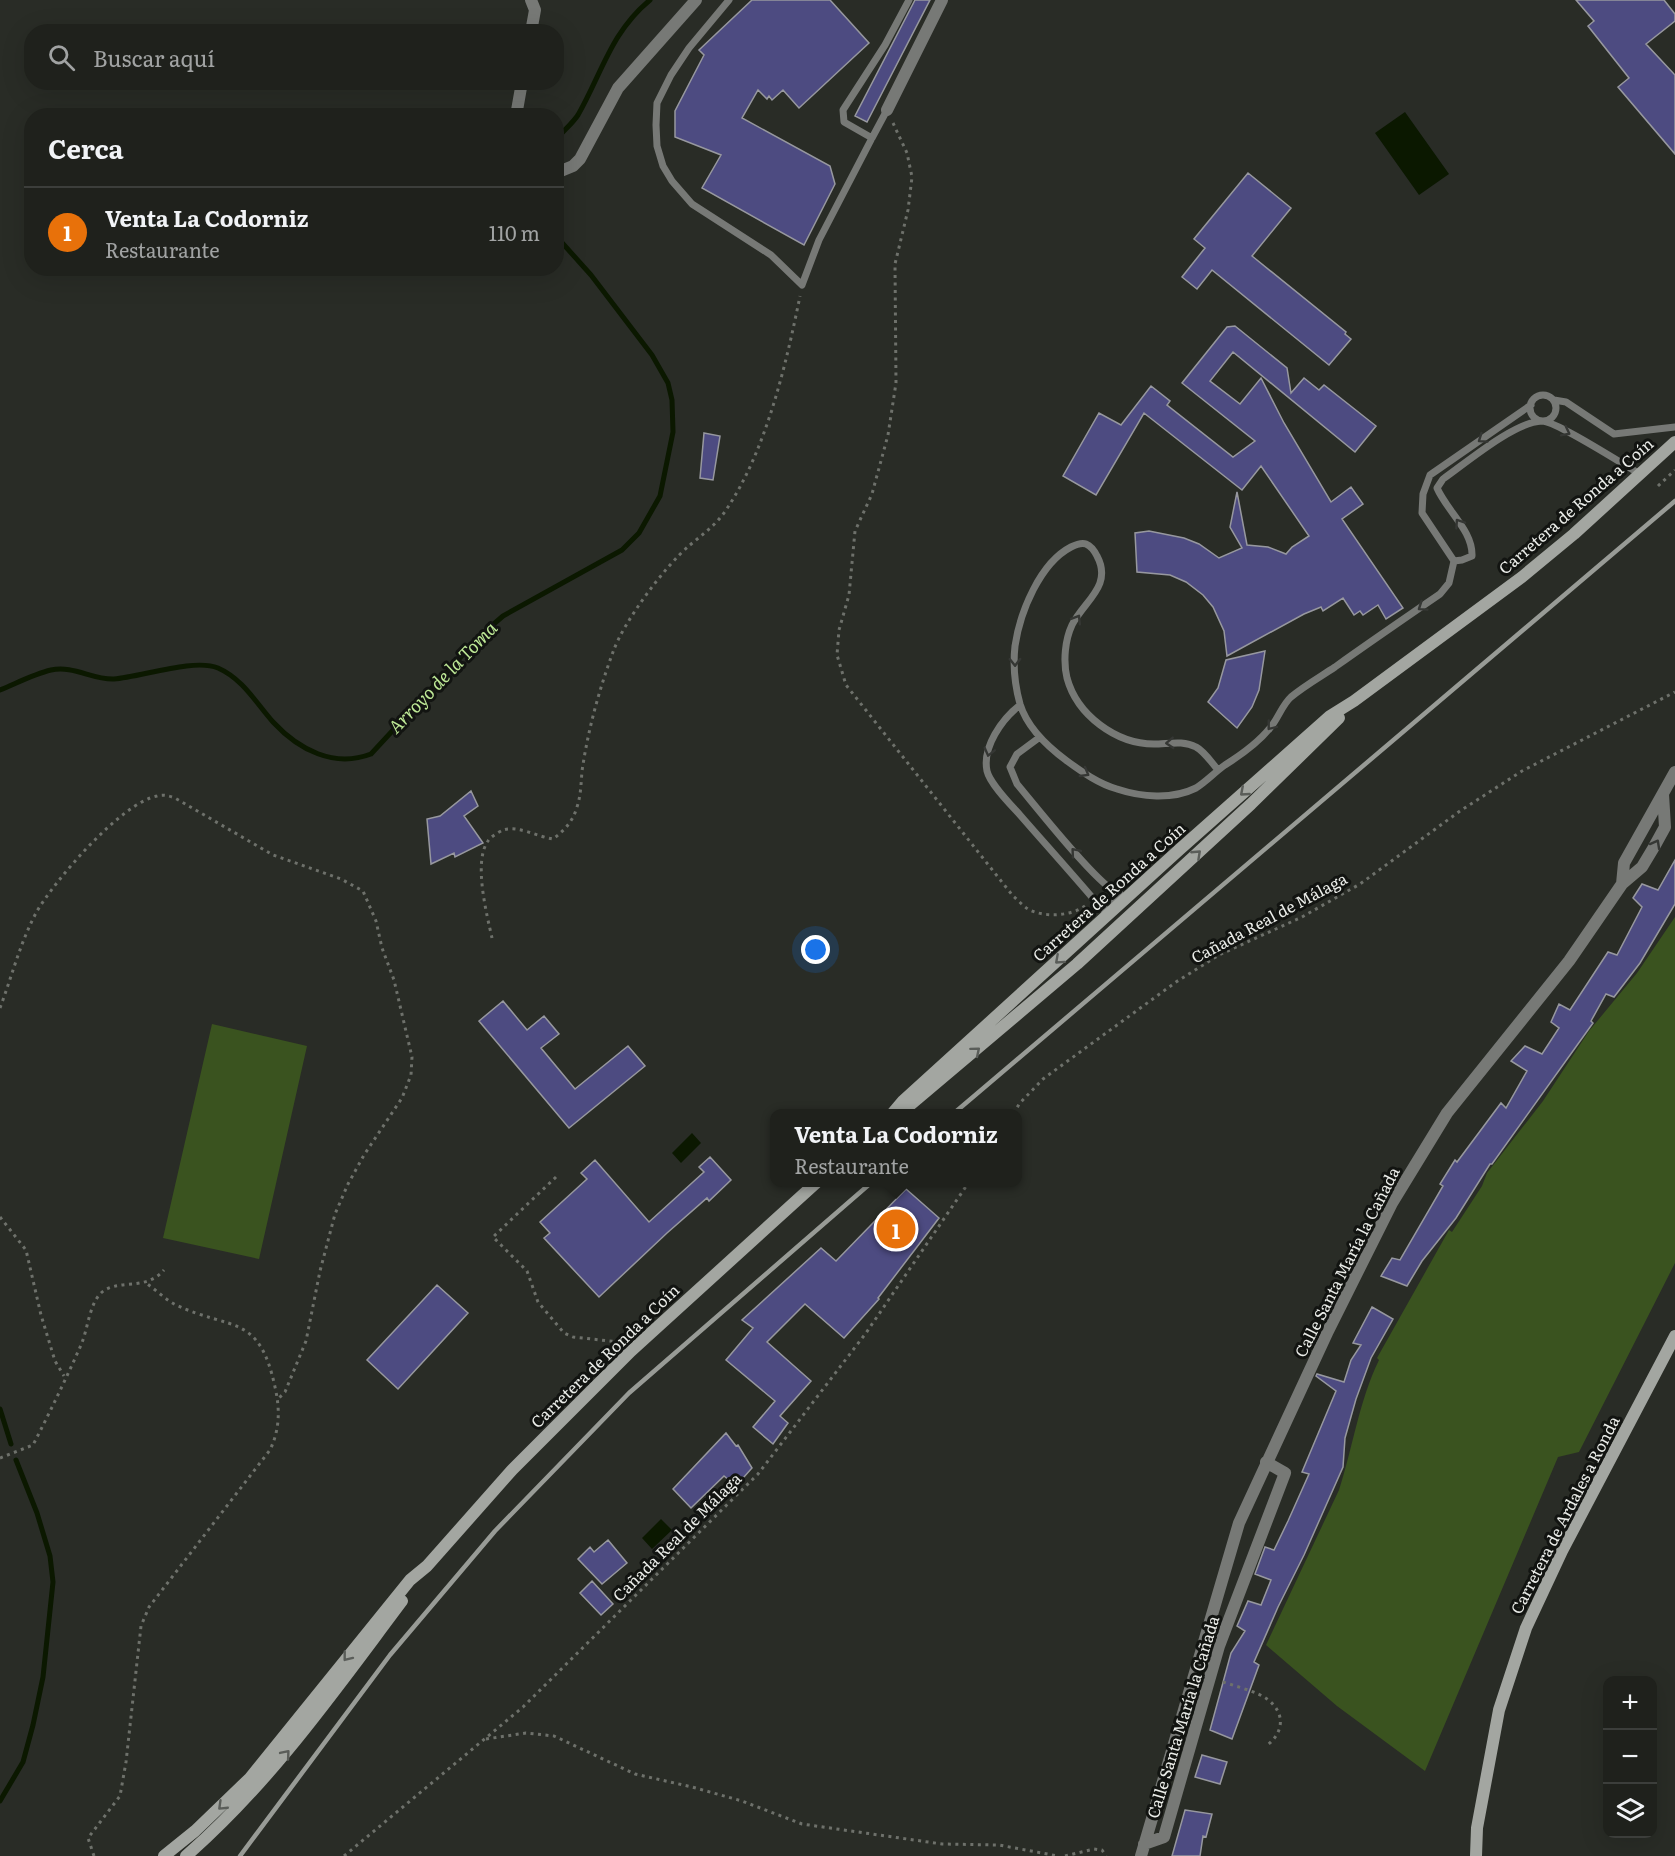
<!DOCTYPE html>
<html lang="es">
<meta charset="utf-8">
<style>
:root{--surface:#1f211c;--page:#2c2e29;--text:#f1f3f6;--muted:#a1a3a3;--line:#3c3e3b;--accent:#db2777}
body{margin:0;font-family:Literata,serif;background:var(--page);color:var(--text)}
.controls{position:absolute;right:18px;bottom:18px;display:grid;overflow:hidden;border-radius:12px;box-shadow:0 6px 24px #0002}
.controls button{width:54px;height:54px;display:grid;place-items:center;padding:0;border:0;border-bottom:2px solid var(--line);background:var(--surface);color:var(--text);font:30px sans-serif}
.you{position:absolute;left:816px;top:950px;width:21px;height:21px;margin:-15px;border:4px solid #fff;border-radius:50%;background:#1a73e8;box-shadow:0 0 0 9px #1a73e833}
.badge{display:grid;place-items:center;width:39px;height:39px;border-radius:50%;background:var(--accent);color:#fff;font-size:20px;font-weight:700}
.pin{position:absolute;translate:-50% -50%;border:3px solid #fff;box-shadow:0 2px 6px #0006}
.popup{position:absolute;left:770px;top:1109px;width:252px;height:78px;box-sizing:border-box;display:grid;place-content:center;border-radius:12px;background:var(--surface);filter:drop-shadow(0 2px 4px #0005);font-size:20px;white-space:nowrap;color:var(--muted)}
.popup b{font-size:22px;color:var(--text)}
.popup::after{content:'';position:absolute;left:50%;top:100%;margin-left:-12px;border:12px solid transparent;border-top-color:var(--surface)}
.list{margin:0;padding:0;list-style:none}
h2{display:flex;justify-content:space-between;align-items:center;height:78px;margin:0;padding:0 24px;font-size:26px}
h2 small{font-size:20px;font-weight:400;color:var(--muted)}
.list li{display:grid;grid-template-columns:39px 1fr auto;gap:18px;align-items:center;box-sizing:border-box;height:90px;padding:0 24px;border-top:2px solid var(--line)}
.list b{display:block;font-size:22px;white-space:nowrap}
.list p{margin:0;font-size:20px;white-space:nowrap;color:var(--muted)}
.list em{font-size:20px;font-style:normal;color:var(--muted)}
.icon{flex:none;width:33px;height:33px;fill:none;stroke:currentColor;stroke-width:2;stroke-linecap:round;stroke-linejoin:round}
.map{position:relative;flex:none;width:1675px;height:1856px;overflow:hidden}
.search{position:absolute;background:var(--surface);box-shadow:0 6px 24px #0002;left:24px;top:24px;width:540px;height:66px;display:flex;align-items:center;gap:15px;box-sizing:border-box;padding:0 21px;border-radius:24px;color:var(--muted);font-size:22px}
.panel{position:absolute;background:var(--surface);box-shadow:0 6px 24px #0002;left:24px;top:108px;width:540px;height:168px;border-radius:24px}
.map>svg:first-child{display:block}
</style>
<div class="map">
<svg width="1675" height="1856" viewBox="0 0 1675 1856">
<rect width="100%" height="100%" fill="#292c26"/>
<path fill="#3a531f" d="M1675,917V1263L1579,1452L1558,1457L1425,1771L1337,1706L1266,1645L1339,1490C1353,1447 1359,1401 1379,1360L1377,1358L1449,1230L1452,1232L1482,1186L1487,1173L1543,1101L1589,1031L1637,973Z
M212,1024L307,1046L259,1259L163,1238Z"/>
<path fill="#0b1800" d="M1405,112L1449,174L1419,195L1375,133Z
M692,1133L701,1143L681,1163L672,1153Z
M661,1519L672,1530L652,1549L642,1538Z"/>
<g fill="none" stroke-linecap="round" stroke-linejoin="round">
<path stroke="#0b1800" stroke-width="5" d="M556,140C563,131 572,124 578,115C602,73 611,32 650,0
M0,690C17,683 34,674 51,670C73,665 93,680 114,679C141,677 194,658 218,668C243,679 256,703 273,722C299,750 334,768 371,754L481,635L503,616L622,550L639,533L660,496L673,432L672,400L668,383L652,355L591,275L556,236
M0,1409L11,1444
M0,1801L23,1762L33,1725L43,1677L53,1582L50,1556L37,1513L16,1460"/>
</g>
<path fill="#4d4b81" stroke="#97989f" stroke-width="1.5" d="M752,0H830L869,43L799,108L783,90L772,100L769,96L767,99L758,90L742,118L830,166L835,184L804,245L702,188L721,155L675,137V111L704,55L699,50Z
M915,0H930L867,122L855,116Z
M1576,0H1664L1675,14V21L1646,44L1675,75V154L1618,87L1629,78L1588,26L1594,21Z
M1248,173L1291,208L1252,256L1346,332L1345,334L1351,339L1329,365L1212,270L1197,289L1182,277L1205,248L1194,239Z
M1235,326L1287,368L1291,393L1304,378L1319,390L1324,385L1376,426L1355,452L1233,352L1210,381L1240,404L1261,378L1284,423L1331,502L1351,487L1363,504L1342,519L1403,608L1386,619L1378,605L1363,615L1360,611L1354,615L1343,598L1323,611L1321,607L1304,614L1227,656L1224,631L1213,607L1203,595L1186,582L1170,575L1137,572L1135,533L1149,531L1184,538L1199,544L1219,558L1242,548L1230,527L1237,492L1247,545L1268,547L1286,554L1292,547L1309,536L1261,466L1242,490L1144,413L1096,495L1063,476L1099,413L1121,425L1151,386L1170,401L1167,405L1233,457L1255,441L1182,383L1227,327Z
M704,433L720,436L713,480L700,478Z
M1265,651L1259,690L1252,707L1237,728L1208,702L1218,688L1226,660Z
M471,791L478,806L464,816L483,843L455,857L454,853L431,864L427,819L440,816Z
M1675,860V904L1640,963L1614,997L1606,994L1591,1021L1593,1023L1492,1164H1490L1456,1218L1422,1261L1407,1286L1381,1276L1392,1258L1400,1260L1443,1186L1440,1184L1455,1160L1457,1162L1501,1103L1506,1108L1527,1071L1511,1061L1525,1046L1542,1054L1559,1028L1551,1022L1559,1004L1570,1010L1608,952L1617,955L1642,907L1633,898L1642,884L1658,890Z
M503,1001L527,1030L544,1016L559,1034L541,1048L575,1089L628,1046L645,1066L569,1128L479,1021Z
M710,1157L731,1180L709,1201L707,1198L667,1233L599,1297L544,1238L550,1233L540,1222L587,1179L581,1173L595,1160L649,1222L704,1172L699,1167Z
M906,1189L939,1218L878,1298L879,1299L844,1338L805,1304L767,1342L811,1381L780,1416L788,1423L773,1444L753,1427L775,1401L726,1360L753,1328L742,1320L821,1248L836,1261Z
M437,1285L468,1313L398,1389L367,1360Z
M1372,1307L1393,1319L1371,1358L1356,1399L1345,1438L1343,1467L1304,1555L1278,1607L1254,1662L1259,1665L1232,1739L1210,1730L1231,1653L1245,1631L1237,1626L1248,1601L1261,1605L1271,1580L1255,1574L1265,1547L1274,1550L1288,1521L1309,1474L1302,1472L1336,1391L1316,1376L1317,1374L1344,1382L1351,1360L1361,1345L1353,1343Z
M726,1433L736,1446L738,1445L752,1468L736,1486L724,1476L691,1508L673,1489Z
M608,1540L627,1563L602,1584L578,1559L590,1547L594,1552Z
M592,1581L613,1604L601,1615L580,1593Z
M1202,1755L1227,1762L1220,1784L1195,1777Z
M1185,1810L1212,1814L1206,1837L1203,1836L1200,1856H1172Z"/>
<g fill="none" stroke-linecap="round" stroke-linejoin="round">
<path stroke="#6e716b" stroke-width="3" stroke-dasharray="3 4.5" stroke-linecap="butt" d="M893,123L907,153L912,177L908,210L895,264L896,383L888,435L872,494L855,531L849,595L839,630L837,655L846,685L1013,896C1018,900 1023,906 1028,909C1044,918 1071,916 1085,906
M1658,486L1675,470
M492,938C487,915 473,862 488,841C490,837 499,832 503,830C518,825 538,837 553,839C565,830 573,821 577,807C581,795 581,783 582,771C588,730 599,690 613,652C624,621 665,566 690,545C703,534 716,525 726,510C766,451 786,365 800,296
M0,1008C12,976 20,943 36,913C54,881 121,803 157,796C164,794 169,796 175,798L273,855L341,879L363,891L376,921L382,948L394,980L412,1057L411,1075L402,1098L364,1155L348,1184L335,1214L320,1271L306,1341L285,1392L278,1399
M1014,1114L1019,1104L1043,1079L1176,982L1219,955L1302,917L1360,884L1460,811L1522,771L1675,692
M556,1177L493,1237L527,1271L538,1302L564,1333L573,1337L619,1342
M0,1217L26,1250L41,1315L55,1361L64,1376
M0,1458L33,1445C50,1412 66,1379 81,1345C88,1329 89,1305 101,1293C117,1278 145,1292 164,1270
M1223,1682C1235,1686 1258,1692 1267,1699C1286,1713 1284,1733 1266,1746
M486,1739L526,1733L554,1736L635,1774L692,1787L742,1801L802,1824L942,1844L999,1845L1058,1856
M94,1856L88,1838L120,1796L126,1762L141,1626L149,1607L270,1450C280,1429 280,1409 275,1387C259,1313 232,1331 176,1305C166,1300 156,1290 146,1283
M344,1856L523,1707L758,1474L866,1333L969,1182
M1065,1856L1094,1849L1102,1850L1106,1856"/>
<path stroke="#777976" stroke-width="7" d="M729,0L689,48L671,75L657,103L656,125L657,146L663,166L672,181L692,204L771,255L802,285L819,240L872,138
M887,110L872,138L844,122L843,110L885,45L909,0
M1530 408a13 13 0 1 1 26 0a13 13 0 1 1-26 0Z
M1554,400L1566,402L1614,434L1675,427
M1531,405L1430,475L1423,494L1422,513L1454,561L1462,560L1472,556C1473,531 1447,511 1437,488L1443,479C1466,463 1514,422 1542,421C1556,421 1624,465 1640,474
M1020,705C1002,719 982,747 987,771C990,784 1011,805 1020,815C1047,846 1075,877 1102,909L1113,911L1116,894
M1040,737L1017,754L1010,767L1017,784C1034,804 1101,890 1120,894
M1218,770C1212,763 1204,751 1196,747C1183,740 1168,744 1154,744C1116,744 1077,715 1067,678C1063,661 1065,640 1072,625C1084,601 1113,586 1097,556C1095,552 1091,546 1086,544C1081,542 1075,545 1071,547C1040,563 1020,612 1015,646C1013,664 1015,686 1020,704C1027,727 1048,747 1067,761C1082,772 1099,784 1117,789C1141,797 1172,800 1196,788C1206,782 1215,772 1225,765C1241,755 1258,743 1270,728C1278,719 1282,705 1291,697C1304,686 1320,677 1335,667C1370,642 1405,618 1440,594L1449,583L1454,561"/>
<path stroke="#777976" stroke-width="12" d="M531,32L535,10L531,0
M887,110L942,0
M516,116L522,82
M556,173L573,166L580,159L618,88L696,0
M1622,884L1624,863L1675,772
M1144,1844L1164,1837L1219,1646L1285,1473L1266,1462
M1141,1856L1239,1523L1328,1331L1392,1203L1447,1113L1569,961L1622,884L1642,867L1654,847L1665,827L1663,794"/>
<path stroke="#a3a6a1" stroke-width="12" d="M909,1106L1077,964L1251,804L1339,718
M892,1114L903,1101L1180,849L1330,716L1354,701L1522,577L1574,534L1675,442
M164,1856L195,1831L250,1778L410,1580L427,1566L512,1470L631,1351L817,1182
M186,1856C271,1782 335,1690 402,1601
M1476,1856L1477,1828L1499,1710L1526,1628L1562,1551L1675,1336"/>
<path stroke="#989b96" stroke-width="4.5" d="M953,1114L1675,501
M240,1856L390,1655L495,1531L629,1393L872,1182"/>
</g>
<defs><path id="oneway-chevron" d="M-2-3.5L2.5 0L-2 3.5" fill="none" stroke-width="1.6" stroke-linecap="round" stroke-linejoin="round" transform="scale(1.5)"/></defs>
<g stroke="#353734">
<use href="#oneway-chevron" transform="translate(1566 432) rotate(27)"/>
<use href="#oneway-chevron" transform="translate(1482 439) rotate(145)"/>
<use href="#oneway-chevron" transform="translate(1459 523) rotate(-124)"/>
<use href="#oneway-chevron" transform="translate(1422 607) rotate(146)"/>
<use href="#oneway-chevron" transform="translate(1077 619) rotate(-58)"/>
<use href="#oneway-chevron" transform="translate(1015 662) rotate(89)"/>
<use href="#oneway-chevron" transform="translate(1271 726) rotate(128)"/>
<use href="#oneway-chevron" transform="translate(1170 743) rotate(177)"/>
<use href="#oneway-chevron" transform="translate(989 752) rotate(104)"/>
<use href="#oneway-chevron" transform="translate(1085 773) rotate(30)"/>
<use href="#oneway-chevron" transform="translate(1656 844) rotate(-61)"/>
<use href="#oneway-chevron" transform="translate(1075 852) rotate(-130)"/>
</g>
<g stroke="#5a5d59">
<use href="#oneway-chevron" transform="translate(1244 792) rotate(139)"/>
<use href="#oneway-chevron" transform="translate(1197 854) rotate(-43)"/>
<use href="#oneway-chevron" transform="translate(1059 960) rotate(138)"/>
<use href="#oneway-chevron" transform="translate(976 1051) rotate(-40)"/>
<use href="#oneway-chevron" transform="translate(347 1657) rotate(128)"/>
<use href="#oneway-chevron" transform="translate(286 1754) rotate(-50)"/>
<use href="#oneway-chevron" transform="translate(222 1806) rotate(136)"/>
</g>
<g text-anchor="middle" stroke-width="6" stroke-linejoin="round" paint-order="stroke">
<g font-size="16" fill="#ebede9" stroke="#121411">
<text transform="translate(1576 506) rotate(-41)" y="6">Carretera de Ronda a Coín</text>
<text transform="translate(1109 892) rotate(-42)" y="6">Carretera de Ronda a Coín</text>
<text transform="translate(1269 918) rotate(-28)" y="6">Cañada Real de Málaga</text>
<text transform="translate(1347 1262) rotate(-63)" y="6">Calle Santa María la Cañada</text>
<text transform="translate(605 1356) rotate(-44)" y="6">Carretera de Ronda a Coín</text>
<text transform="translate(1565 1515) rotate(-63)" y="6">Carretera de Ardales a Ronda</text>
<text transform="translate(677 1537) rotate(-45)" y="6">Cañada Real de Málaga</text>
<text transform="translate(1183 1717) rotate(-73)" y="6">Calle Santa María la Cañada</text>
</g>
<g font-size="18" font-style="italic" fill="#bee996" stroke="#121411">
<text transform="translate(443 678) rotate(-46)" y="6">Arroyo de la Toma</text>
</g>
</g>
</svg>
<div class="controls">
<button>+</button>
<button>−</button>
<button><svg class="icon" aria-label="layers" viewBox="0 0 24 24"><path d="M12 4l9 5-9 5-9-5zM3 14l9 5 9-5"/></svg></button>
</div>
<div class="you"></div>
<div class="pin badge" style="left:896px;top:1229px;background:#e8710a">1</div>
<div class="popup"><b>Venta La Codorniz</b>Restaurante</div>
<div class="search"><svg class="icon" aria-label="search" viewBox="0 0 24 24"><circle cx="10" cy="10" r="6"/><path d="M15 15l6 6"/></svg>Buscar aquí</div>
<section class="panel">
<h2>Cerca<small></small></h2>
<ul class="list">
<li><span class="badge" style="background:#e8710a">1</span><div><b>Venta La Codorniz</b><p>Restaurante</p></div><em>110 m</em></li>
</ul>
</section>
</div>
